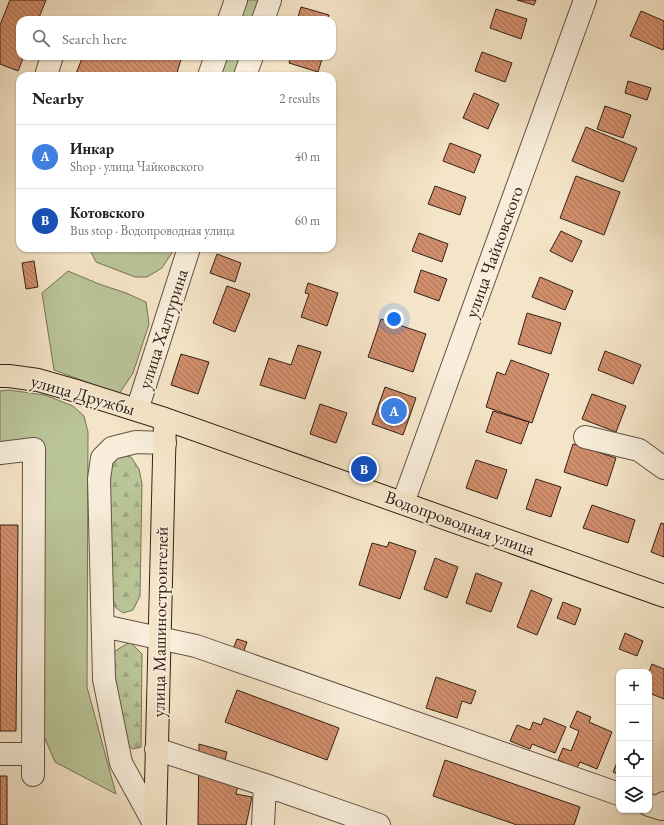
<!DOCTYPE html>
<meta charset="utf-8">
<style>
:root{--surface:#fff;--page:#f2f2f2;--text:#202124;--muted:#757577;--line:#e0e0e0;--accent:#2563eb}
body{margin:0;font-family:"EB Garamond",serif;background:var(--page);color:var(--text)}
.controls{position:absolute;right:12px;bottom:12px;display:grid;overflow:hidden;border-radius:8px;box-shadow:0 1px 3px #0004}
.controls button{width:36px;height:36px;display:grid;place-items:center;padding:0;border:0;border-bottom:1px solid var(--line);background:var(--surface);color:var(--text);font:20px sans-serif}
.you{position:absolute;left:394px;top:319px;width:14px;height:14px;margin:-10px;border:3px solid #fff;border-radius:50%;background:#1a73e8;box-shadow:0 0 0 6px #1a73e833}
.badge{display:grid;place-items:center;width:26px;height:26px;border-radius:50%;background:var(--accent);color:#fff;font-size:13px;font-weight:700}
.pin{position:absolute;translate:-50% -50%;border:2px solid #fff;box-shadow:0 1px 4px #0006}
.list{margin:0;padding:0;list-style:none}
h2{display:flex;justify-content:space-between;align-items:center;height:52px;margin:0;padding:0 16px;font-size:17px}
h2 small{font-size:13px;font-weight:400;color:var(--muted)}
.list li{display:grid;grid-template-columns:26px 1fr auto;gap:12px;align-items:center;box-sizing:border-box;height:64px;padding:0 16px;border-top:1px solid var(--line)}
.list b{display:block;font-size:15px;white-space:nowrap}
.list p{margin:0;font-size:13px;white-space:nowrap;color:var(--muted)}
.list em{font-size:13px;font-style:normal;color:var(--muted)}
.icon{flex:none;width:22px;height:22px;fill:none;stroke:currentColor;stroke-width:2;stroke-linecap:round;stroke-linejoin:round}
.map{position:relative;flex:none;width:664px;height:825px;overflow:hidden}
.search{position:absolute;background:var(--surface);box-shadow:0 1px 3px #0004;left:16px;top:16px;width:320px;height:44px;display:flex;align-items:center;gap:10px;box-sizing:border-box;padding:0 14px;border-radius:12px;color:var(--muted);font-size:15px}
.panel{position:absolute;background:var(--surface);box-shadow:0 1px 3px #0004;left:16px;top:72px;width:320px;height:180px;border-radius:12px}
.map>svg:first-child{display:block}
</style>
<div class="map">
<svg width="664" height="825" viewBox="0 0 664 825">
<defs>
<pattern id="forest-firs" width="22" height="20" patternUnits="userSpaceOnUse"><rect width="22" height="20" fill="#bac598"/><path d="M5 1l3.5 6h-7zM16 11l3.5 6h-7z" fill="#a0a982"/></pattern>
<pattern id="building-back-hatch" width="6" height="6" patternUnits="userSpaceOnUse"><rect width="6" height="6" fill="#d18e6c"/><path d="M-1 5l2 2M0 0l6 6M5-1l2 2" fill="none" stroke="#aa7458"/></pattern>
</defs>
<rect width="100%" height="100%" fill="#f5e5c8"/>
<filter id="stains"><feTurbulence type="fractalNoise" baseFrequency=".005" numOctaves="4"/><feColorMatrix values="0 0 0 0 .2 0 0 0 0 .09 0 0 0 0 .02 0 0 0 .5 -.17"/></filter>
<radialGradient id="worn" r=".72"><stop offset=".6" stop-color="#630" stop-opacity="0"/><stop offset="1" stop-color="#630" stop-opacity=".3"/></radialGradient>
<path fill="#bac598" stroke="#777358" d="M243,0H258L253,20H236Z
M223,56H241L234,76H215Z
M93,248H175L162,268L147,277H135L96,262L91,252Z
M68,271L99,284L126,293L146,302L149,324L133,373L119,394L54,370L42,293Z
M8,390L45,395L73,406L84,416L88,432L87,687L116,794L55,762L29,701L25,458L0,465V391Z"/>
<path fill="url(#forest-firs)" stroke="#777358" d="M119,455L131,457L139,469L142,484L140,596L133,610L123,613L115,607L111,594L109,465Z
M130,642L142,654L141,747L133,749L126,744L112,670L115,651Z"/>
<path fill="url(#building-back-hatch)" stroke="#342117" d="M10,0H46L38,20H20V56H24L18,71L0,64V25Z
M517,0H536L534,5Z
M301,7L329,15L327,20H297Z
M496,9L527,19L521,39L490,28Z
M641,11L664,21V47L663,50L630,36Z
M482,52L512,63L505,82L475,71Z
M83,56H182L176,76H75Z
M291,56H323L318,72L289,63Z
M628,81L651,88L647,100L625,93Z
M474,93L499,104L488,129L463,118Z
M605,106L631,115L623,138L597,129Z
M586,127L637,148L623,182L572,161Z
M450,143L481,155L474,173L443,161Z
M576,176L620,192L604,235L560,218Z
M435,186L466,197L460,215L428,204Z
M561,231L582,241L572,262L550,251Z
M419,233L448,244L442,262L412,251Z
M217,254L241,263L235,282L210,273Z
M34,261L38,287L26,289L22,263Z
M421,270L447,279L439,301L414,292Z
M540,277L573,291L565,310L532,297Z
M308,283L338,293L327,326L301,317L309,294L305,293Z
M227,286L250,294L235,332L213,323Z
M527,313L561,323L551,354L518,344Z
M381,319L426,334L413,372L368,357Z
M298,345L321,352L305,399L260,385L269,358L291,365Z
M605,351L641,365L633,384L598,370Z
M181,354L209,362L198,394L171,385Z
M511,360L549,374L532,423L486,407L497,372L505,375Z
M385,387L416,398L403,435L372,424Z
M592,394L626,406L616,432L582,419Z
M320,404L347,413L336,443L310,434Z
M493,411L529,422L521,444L486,432Z
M573,444L616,458L607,486L564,472Z
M476,460L507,470L497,499L466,488Z
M536,479L561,487L551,517L526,509Z
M592,505L635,520L628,543L583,528Z
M661,523L664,524V557L651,552Z
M0,525H18L16,731H0Z
M389,542L416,551L400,599L359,585L372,543L387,547Z
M435,558L458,567L447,598L424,589Z
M476,573L502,583L491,612L466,603Z
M531,590L552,599L537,635L517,627Z
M563,602L581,609L575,625L557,618Z
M625,633L643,641L637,656L619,649Z
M237,639L247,642L243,653L233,649Z
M652,664L664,669V699L649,693V672Z
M436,677L476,691L471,704L462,701L457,718L426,708Z
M237,690L339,728L327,760L225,722Z
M577,711L591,717L589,722L612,732L597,769L580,762L577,768L558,760L563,748L571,751L579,731L570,727Z
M544,718L566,727L555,753L532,744L530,749L510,741L517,725L530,730L533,722L541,725Z
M199,744L227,752L222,773L240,777L236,794L252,797L246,825H198Z
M619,758V775L613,772Z
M445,760L580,807L574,825H517L433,796Z
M0,776H7V825H0Z"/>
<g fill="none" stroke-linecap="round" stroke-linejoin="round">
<defs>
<path id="minor" d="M229,20L236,0
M263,20L270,0
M48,76L47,72L52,56
M209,76L216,56
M245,76L252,56
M137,410L189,248
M585,437L639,450L664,468
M0,453L34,449L33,775
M403,503L585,0
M103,626L196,646L619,794
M156,749L265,785L379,825
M0,754H33
M649,805L662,809L664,803
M155,825L121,763L104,679L99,479L102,458L112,448L136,442L165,443
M263,825L265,785"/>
<path id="major" d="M0,376H9L38,380L73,390L165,419L664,596
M155,825L165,419"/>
</defs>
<use href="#minor" stroke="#645243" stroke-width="24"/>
<use href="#major" stroke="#342117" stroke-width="24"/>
<use href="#minor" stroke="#f8eedb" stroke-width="22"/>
<use href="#major" stroke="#f5e5c8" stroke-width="22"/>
</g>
<g text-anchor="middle" stroke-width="3.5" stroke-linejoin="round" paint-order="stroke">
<g font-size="18" fill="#342117" stroke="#f8eedb">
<text transform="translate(494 252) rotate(-70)" y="6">улица Чайковского</text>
<text transform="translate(163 329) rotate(-72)" y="6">улица Халтурина</text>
<text transform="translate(83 395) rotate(16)" y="6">улица Дружбы</text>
<text transform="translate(460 523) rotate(20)" y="6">Водопроводная улица</text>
<text transform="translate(160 622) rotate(-89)" y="6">улица Машиностроителей</text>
</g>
</g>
<rect width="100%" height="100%" filter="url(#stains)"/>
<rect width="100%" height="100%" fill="url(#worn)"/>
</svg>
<div class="controls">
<button>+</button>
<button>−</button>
<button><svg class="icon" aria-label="locate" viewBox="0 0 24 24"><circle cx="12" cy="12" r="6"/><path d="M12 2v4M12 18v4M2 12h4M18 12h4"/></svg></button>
<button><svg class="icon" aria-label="layers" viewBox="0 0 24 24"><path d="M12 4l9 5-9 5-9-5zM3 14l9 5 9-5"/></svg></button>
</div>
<div class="you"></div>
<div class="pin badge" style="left:394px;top:411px;background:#3f7fe0">A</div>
<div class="pin badge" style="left:364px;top:469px;background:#1a4fb4">B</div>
<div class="search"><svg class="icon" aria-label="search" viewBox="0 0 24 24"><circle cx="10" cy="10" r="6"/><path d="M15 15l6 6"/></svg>Search here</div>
<section class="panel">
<h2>Nearby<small>2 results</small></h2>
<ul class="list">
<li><span class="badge" style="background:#3f7fe0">A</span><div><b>Инкар</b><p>Shop · улица Чайковского</p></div><em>40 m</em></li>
<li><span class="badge" style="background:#1a4fb4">B</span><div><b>Котовского</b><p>Bus stop · Водопроводная улица</p></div><em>60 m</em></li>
</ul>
</section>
</div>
